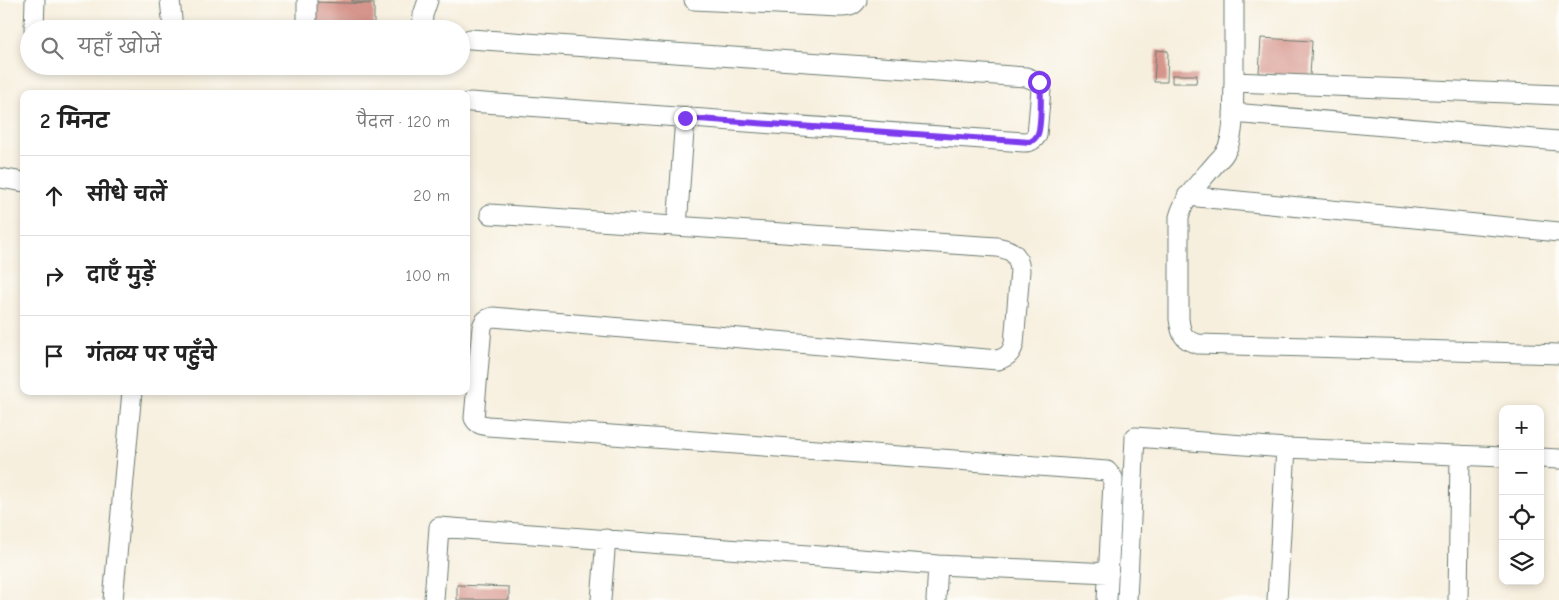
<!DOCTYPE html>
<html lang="hi">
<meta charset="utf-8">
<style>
:root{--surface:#fff;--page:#f6f6f6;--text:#222;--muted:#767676;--line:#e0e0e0}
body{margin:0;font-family:"Comic Neue","Playpen Sans Deva",sans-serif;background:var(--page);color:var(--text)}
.controls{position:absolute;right:15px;bottom:15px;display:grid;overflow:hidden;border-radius:10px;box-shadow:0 2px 8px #0003}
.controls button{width:45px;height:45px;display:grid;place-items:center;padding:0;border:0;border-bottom:1px solid var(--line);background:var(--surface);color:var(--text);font:25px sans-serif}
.stop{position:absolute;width:15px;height:15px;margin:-11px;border:4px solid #7c3aed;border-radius:50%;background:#fff}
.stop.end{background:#7c3aed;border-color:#fff;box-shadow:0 1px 5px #0008}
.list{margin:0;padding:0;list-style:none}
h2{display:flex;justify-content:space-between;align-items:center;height:65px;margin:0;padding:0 20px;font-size:21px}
h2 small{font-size:16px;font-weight:400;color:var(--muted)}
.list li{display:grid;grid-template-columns:32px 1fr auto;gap:15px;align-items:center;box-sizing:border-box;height:80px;padding:0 20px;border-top:1px solid var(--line)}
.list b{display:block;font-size:19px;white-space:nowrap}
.list em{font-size:16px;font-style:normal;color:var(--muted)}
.icon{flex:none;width:28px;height:28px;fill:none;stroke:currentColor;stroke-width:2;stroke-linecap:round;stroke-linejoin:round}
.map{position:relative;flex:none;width:1559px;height:600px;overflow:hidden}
.search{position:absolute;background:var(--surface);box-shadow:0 2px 8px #0003;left:20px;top:20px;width:450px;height:55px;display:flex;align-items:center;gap:12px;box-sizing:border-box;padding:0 18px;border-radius:28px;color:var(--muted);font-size:19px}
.panel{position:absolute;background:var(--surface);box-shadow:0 2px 8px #0003;left:20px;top:90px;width:450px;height:305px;border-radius:10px}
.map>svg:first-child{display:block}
</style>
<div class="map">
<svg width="1559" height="600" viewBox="0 0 1559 600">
<rect width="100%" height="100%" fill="#fdfcf7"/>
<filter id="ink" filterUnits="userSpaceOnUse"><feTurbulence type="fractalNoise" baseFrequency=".02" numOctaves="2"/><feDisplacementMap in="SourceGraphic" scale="10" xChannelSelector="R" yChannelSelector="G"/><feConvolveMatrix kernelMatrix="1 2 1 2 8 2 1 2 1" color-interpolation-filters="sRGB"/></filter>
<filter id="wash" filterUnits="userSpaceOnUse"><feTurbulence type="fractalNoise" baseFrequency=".0096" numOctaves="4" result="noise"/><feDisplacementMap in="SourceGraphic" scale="20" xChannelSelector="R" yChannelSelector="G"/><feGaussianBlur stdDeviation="1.12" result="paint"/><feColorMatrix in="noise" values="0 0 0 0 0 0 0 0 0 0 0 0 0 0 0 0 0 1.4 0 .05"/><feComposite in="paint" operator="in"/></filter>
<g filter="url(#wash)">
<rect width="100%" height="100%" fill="#f7efde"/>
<g id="blocks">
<path fill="#d6958c" d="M352,0H375V2H352Z
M316,2L374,4V29H315Z
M1261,38L1312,41L1310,76L1259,73Z
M1156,50L1168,51L1167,82H1154Z
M1172,75H1197L1196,83H1172Z
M457,585L509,587V600H457Z"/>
</g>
</g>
<g filter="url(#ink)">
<use href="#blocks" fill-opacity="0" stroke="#6b7b70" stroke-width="1"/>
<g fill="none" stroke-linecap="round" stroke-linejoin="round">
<defs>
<path id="minor" d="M170,0L173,29
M694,0L839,7C846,7 853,7 857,0
M1234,0V82L1559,95
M34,29L35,0
M307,29V0
M422,29L423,15L428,0
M470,39L1026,77L1039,82L1041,89L1037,135C1034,140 1030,142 1024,142L470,102
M1234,82C1233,101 1235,127 1229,144C1227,152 1221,158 1216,163C1201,181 1185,195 1179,217V319C1181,334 1183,340 1198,344L1559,354
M1233,113L1559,141
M0,178L24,182
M1187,196L1559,232
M490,214L997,247C1013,250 1018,254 1020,270L1014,344C1011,354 1007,357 998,360L493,317C486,319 484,321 482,327L474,418C477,424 481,425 488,426L1107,471L1113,478V482L1107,600
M677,226L685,118
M1540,458L1559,459
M113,600L132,391
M434,600L439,527L938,565L1109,573
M601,600L606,539
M936,600L938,565
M1127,600L1135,437L1286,448L1503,457
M1277,600L1286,448
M1458,600L1460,455"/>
</defs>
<use href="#minor" stroke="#6b7b70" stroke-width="21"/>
<use href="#minor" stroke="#fff" stroke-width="19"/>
</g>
</g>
<g fill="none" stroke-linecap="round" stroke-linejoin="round" filter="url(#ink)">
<path stroke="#7c3aed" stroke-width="6" d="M685,118L1030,142C1034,140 1036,138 1038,134C1041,125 1042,90 1039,82"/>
</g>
</svg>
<div class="controls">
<button>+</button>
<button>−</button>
<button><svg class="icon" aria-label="locate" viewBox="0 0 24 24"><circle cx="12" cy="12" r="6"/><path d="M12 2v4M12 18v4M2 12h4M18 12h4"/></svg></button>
<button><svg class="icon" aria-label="layers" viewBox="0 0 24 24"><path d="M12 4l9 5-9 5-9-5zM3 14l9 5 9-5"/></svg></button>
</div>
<div class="stop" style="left:1039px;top:82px"></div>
<div class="stop end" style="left:685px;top:118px"></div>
<div class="search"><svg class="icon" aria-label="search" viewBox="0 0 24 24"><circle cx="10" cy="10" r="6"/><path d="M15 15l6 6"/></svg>यहाँ खोजें</div>
<section class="panel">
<h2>2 मिनट<small>पैदल · 120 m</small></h2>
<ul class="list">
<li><svg class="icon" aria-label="ahead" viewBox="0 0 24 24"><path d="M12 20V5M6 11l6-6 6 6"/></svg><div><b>सीधे चलें</b></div><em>20 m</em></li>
<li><svg class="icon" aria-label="right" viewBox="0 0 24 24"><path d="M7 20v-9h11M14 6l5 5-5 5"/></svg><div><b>दाएँ मुड़ें</b></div><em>100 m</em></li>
<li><svg class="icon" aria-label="arrive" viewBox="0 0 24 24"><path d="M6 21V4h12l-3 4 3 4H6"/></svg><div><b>गंतव्य पर पहुँचे</b></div></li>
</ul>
</section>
</div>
